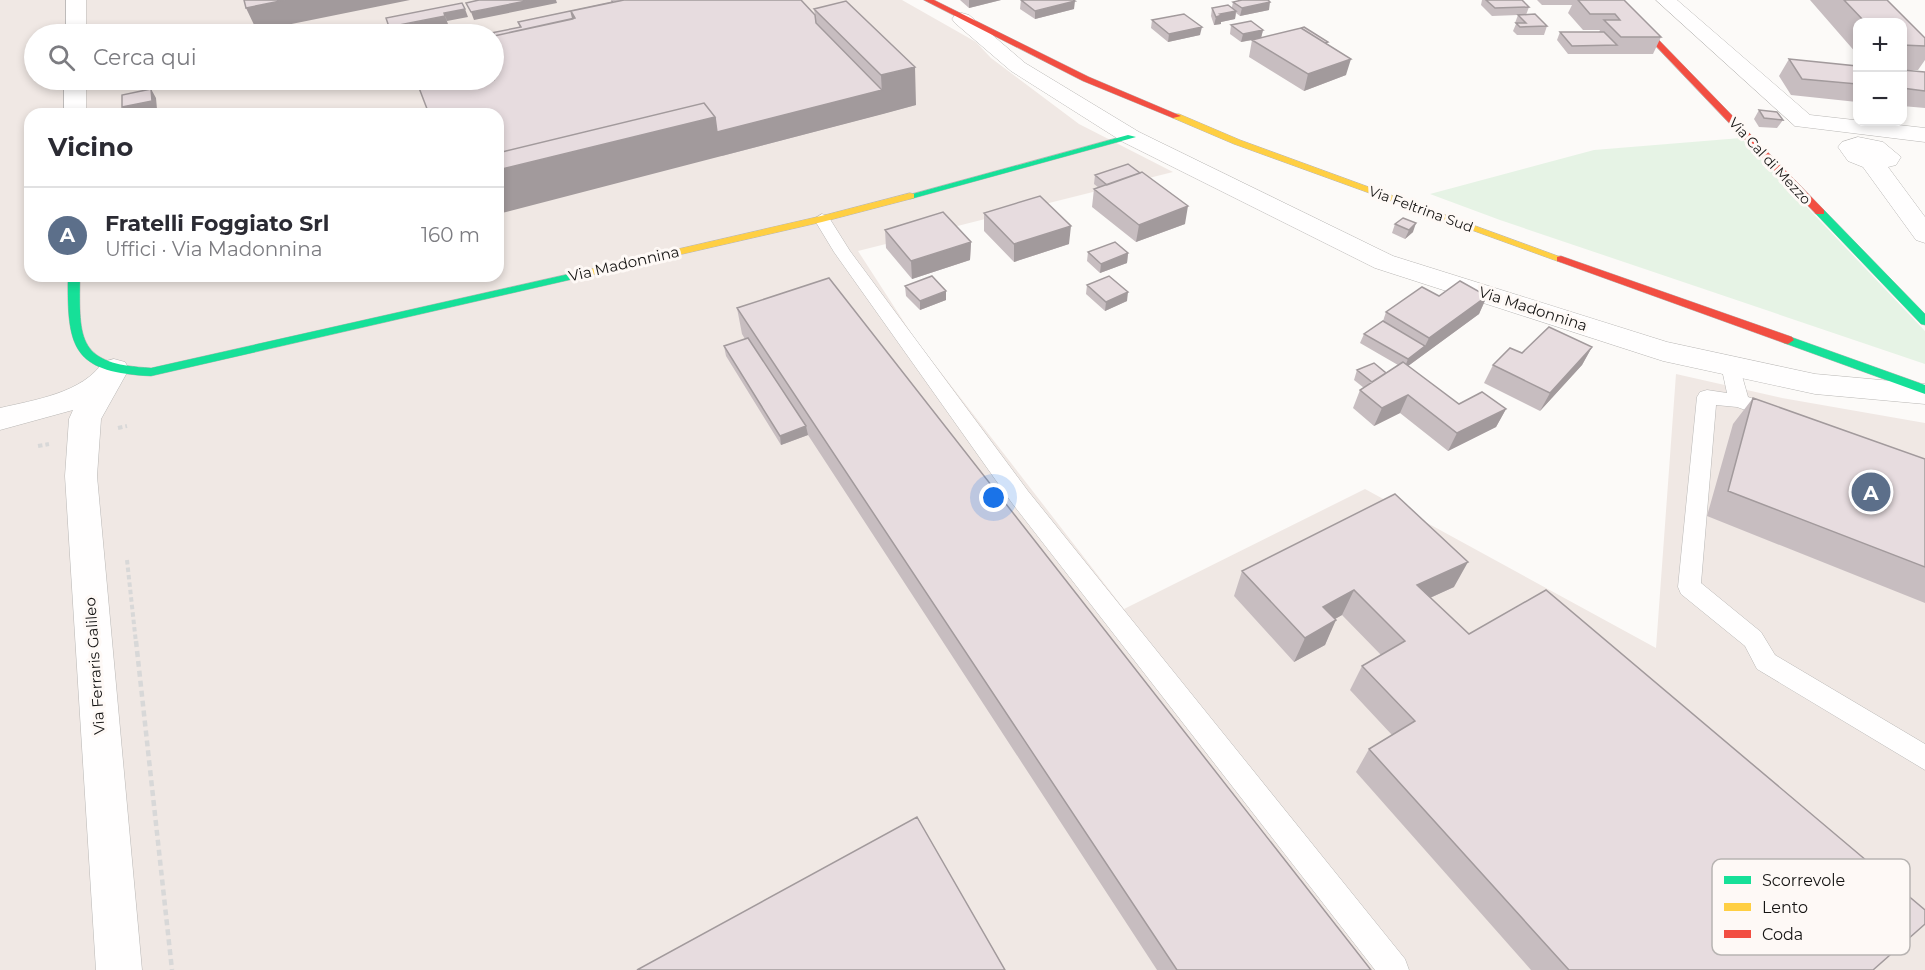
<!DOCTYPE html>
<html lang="it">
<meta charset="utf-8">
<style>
:root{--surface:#fff;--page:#f7f7f7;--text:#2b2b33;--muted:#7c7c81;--line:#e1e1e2;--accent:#b45309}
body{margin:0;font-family:Montserrat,sans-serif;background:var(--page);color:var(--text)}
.controls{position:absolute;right:18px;top:18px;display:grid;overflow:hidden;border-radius:12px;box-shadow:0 3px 9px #0003}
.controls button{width:54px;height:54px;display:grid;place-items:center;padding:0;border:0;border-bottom:2px solid var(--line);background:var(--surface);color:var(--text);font:30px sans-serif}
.you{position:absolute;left:994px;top:498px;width:21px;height:21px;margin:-15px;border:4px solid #fff;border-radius:50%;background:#1a73e8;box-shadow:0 0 0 9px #1a73e833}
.badge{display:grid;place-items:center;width:39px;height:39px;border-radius:50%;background:var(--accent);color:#fff;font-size:20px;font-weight:700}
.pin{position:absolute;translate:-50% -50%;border:3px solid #fff;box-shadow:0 2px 6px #0006}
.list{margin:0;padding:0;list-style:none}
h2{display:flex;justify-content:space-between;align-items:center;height:78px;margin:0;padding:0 24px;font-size:26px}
h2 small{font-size:20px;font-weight:400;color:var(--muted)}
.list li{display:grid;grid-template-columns:39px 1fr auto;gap:18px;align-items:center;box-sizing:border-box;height:96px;padding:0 24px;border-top:2px solid var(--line)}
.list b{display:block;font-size:22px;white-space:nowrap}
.list p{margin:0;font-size:20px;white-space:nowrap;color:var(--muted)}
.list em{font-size:20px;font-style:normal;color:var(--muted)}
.icon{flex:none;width:33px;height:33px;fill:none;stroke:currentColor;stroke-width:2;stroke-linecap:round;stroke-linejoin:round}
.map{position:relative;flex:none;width:1925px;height:970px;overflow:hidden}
.search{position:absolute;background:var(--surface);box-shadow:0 3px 9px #0003;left:24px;top:24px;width:480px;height:66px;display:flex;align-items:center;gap:15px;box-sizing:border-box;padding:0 21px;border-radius:33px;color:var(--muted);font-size:22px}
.panel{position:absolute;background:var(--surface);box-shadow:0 3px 9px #0003;left:24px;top:108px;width:480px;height:174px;border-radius:18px}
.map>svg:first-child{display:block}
</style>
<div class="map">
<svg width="1925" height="970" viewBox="0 0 1925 970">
<rect width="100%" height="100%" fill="#fcfaf8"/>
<path fill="#f0e8e4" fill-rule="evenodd" d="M0,0H902L976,42L991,58L1079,124L1173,172L858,251L915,339L1124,609L1365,489L1656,648L1676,374L1782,398L1925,423V970H0ZM34,34H494V80H34ZM30,114H498V276H30Z"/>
<path fill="#e6f3e5" d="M1741,138L1925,331V364L1500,220L1430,194L1594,150Z"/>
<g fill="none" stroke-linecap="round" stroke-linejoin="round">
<defs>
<path id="lane" d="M822,214L828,216L850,251L1028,491L1405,959L1409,970H1375L1012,503L834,252L814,219Z
M1730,359L1737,361L1739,365L1748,397L1780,408L1783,413L1780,418L1773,420L1737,407L1716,405L1701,583L1761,632L1775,655L1925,744V770L1757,669L1745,646L1681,594L1678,587L1697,397L1700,392L1707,390L1727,393L1721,365L1723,361Z"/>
<path id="street" d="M66,0H86V34H66Z
M1656,0H1677L1810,115L1925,128V142L1795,126Z
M962,13L969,15L1025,63L1139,132L1393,256L1667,342L1815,374L1925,384V404L1815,394L1663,361L1375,268L1123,142L1011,71L955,23L952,19L955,15Z
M64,80H86V114H64Z
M1858,137L1883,142L1901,157L1896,165L1888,167L1925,217V243L1916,240L1863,167L1848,161L1838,147L1842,142Z
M114,359L125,362L129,369L101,419L97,476L142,970H96L65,476L69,419L73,410L0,430V408C34,400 83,393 103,362Z"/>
<path id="fast" d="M1128,135L1136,137L914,198L910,199L905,196Z
M1820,209L1824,210L1925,314V325L1921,324L1816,214L1815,212Z
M578,272L582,273V277L151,376C73,372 67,349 68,276H80C79,342 78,364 151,368Z
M1788,336L1925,385V394L1784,343L1782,340Z"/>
<path id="slow" d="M1173,114H1179L1240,140L1566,259L1561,262L1557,261L1234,144L1173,118Z
M910,193L914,194V198L822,222L578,278L572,275L578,272L821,216Z"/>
<path id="jam" d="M924,0H934L1089,77L1181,116L1173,118L1083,81Z
M1612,0H1620L1824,210V214H1816Z
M1561,256L1792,337L1794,340L1788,344L1784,343L1557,261V257Z"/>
</defs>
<use href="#lane" stroke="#b9b7b5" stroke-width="1"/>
<use href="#street" stroke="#b9b7b5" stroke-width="1"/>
<use href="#fast" stroke="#b9b7b5" stroke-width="1"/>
<use href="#slow" stroke="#b9b7b5" stroke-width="1"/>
<use href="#jam" stroke="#b9b7b5" stroke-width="1"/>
<path stroke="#d8d8d8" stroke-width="4" stroke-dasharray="4.5 3" stroke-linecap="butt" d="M118,428L127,426
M38,446L49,444
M127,560L136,643"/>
<path stroke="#d8d8d8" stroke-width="4.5" stroke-dasharray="6 4" stroke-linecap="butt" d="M136,641L172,970"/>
<use href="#lane" fill="#fffefe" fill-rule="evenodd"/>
<use href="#street" fill="#fffefe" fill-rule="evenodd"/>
<use href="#fast" fill="#16e098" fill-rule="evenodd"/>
<use href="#slow" fill="#ffcf43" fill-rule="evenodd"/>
<use href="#jam" fill="#f24e42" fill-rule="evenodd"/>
</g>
<path fill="#c7bdc0" d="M611,0H801L815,15L814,9L916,105L722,156L520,28L518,22L611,2Z
M960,0H1001L969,8Z
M1021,0L1074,9L1035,19L1020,9Z
M1482,0H1522L1529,7L1526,15L1547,26L1544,35H1517L1513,31L1516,24L1515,23L1518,15L1492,16L1481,5Z
M1537,0H1624L1661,37L1653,54H1568L1557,40L1560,32H1599L1600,30H1583L1568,13L1572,5H1542Z
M1810,0H1887L1925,38V60L1918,70H1902V22H1857V54Z
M1233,2L1269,10L1240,16L1236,13L1235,19L1221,22V24L1214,25L1211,16L1212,8L1232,7Z
M1152,20L1200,35L1168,42L1151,28Z
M1231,25L1263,30L1261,38L1328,44L1346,75L1304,91L1249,57L1252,40L1259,39L1241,42L1230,34Z
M1789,59L1857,66V102L1791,95L1779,76Z
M1902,70L1925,72V108L1902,106Z
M1759,110L1783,120L1777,128L1759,127L1754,119Z
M1095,175L1185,224L1136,242L1092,207L1094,189L1099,188L1094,184Z
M984,213L1069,244L1014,262L984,231Z
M1395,224L1413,232L1405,239L1392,233Z
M885,230L971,242L970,260L912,279L886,248Z
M1088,252L1128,253L1127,263L1100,273L1087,261Z
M1087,285L1127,301L1105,311L1086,294Z
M905,286L946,300L920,310L906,296Z
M1439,296H1487L1479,314L1408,366L1459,404L1506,409L1496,427L1448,451L1400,413L1374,426L1353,408L1360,390L1364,388L1354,380L1357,370L1386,373L1398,365L1360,343L1364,334L1383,321L1386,312Z
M737,308L1371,970H1157L808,435L781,445L726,356L724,346L745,339L742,334Z
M1592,347L1582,365L1540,411L1484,383L1493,365L1522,353Z
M1753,398L1925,459V603L1707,516L1733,424Z
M1242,571L1454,587L1430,598L1469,634L1873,970H1531L1356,772L1369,749L1392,735L1350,690L1362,666L1381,655L1342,615L1335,619L1325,645L1294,662L1234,596Z"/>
<path fill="#a29a9c" d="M285,0H410L257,31L246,8Z
M531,0H556L557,3L474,20L471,12Z
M969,0H1001L969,8Z
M1075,1L1074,9L1035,19V11Z
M1270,2L1269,10L1240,16L1242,8Z
M465,9L468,17L447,21L444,13Z
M1236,11L1235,19L1221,22V24L1214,25L1216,17L1220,14Z
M445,16L448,24L394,34H392L389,27Z
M1202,27L1200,35L1168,42L1169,34Z
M1263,30L1261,38L1241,42L1243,34Z
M1351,59L1346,75L1304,91L1308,74Z
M915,67L916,105L883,114L881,75Z
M151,89L156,98L157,109L136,114H127L122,107Z
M882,90L883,114L498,214V170L715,117Z
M1188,206L1185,224L1136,242L1139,225Z
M1416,223L1413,232L1405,239L1409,230Z
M1071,226L1069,244L1014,262V244Z
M971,242L970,260L912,279L911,261Z
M1128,253L1127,263L1100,273L1101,264Z
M946,291V300L920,310V301Z
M1128,292L1127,301L1105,311L1106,302Z
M1487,296L1479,314L1404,369L1408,359L1425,346L1429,338Z
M1592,347L1582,365L1540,411L1550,393Z
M1408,395L1400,413L1374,426L1382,408Z
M1506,409L1496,427L1448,451L1457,433Z
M806,426L808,435L781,445L780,436Z
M1468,562L1454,587L1403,610L1417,585Z
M1354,590L1342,615L1312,632L1323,607Z
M1336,620L1325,645L1294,662L1305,638Z"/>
<path fill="#e7dcdf" stroke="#a29a9c" stroke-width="1.5" d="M244,0H285L246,8Z
M479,0H531L471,12L466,3Z
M624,0H801L815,15L816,23L882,90L717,132L715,117L704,103L498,153V114H429L416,80H494V36L575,18L571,11Z
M1021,0H1073L1075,1L1035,11Z
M1242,0H1268L1270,2L1242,8L1233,2Z
M1486,0H1522L1529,7L1495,8Z
M1578,0H1624L1661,37H1621L1604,20H1620L1615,14H1590Z
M1844,0H1887L1925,38V46L1902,45V22H1865Z
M846,1L915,67L881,75L814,9Z
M613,2L571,11L573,19L494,36V34H486L521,27L518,22Z
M462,3L465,9L444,13L445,16L389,27L386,18Z
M1228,5L1236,11L1220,14L1222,15L1216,17L1212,8Z
M1184,14L1202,27L1169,34L1152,20Z
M1535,14L1547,26L1520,27L1516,23H1526L1518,15Z
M1251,21L1263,30L1243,34L1231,25Z
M1304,27L1328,42L1325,43L1301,28Z
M1301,28L1351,59L1308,74L1252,40Z
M1560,32H1604L1617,45L1572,46Z
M1789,59L1857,66V84L1802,79Z
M1902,70L1925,72V91L1902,88Z
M151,89L152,101L122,107V95Z
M704,103L715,117L498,170V153Z
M1759,110L1777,112L1783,120L1764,118Z
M1128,164L1140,173L1107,185L1095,175Z
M1142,172L1188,206L1139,225L1094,189Z
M1040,196L1071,226L1014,244L984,213Z
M943,212L971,242L911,261L885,230Z
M1403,218L1416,223L1409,230L1395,224Z
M1115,242L1128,253L1101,264L1088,252Z
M932,276L946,291L920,301L905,286Z
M1109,276L1128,292L1106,302L1087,285Z
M829,278L1371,970H1177L737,308Z
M1460,281L1487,296L1429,338L1386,312L1422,287L1439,296Z
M1383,321L1425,346L1408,359L1364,334Z
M1549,327L1592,347L1550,393L1493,365L1510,348L1522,353Z
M748,338L806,426L780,436L724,346Z
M1403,362L1459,404L1482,392L1506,409L1457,433L1408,395L1382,408L1360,390Z
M1374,363L1386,373L1372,382L1357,370Z
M1753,398L1925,459V567L1728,491Z
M1395,494L1468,562L1417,585L1469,634L1546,590L1925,910V924L1873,970H1569L1369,749L1415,721L1362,666L1405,641L1354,590L1323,607L1336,620L1305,638L1242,571Z
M917,817L1005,970H637Z"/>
<g text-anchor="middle" stroke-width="6" stroke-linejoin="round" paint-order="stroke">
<g font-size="14" fill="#151413" stroke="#fef9f6">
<text transform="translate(1770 161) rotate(47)" y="5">Via Cal di Mezzo</text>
<text transform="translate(1421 209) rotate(20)" y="5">Via Feltrina Sud</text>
</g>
<g font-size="15" fill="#151413" stroke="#fef9f6">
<text transform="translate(624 264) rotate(-13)" y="5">Via Madonnina</text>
<text transform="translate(1533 309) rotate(18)" y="5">Via Madonnina</text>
<text transform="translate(95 666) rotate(-94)" y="5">Via Ferraris Galileo</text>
</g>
</g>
<rect x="1712" y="859" width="198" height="96" rx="9" fill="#fef9f6" stroke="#b8b4b2" stroke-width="1.5"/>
<rect x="1724" y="876" width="27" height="8" fill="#16e098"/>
<rect x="1724" y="903" width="27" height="8" fill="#ffcf43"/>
<rect x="1724" y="930" width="27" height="8" fill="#f24e42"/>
<g font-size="16" fill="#151413">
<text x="1762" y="886">Scorrevole</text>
<text x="1762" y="913">Lento</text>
<text x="1762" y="940">Coda</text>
</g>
</svg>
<div class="controls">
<button>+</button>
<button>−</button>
</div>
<div class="you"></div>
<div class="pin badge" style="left:1871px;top:492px;background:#5c6f8a">A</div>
<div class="search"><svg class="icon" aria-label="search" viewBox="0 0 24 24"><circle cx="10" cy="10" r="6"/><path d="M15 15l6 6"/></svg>Cerca qui</div>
<section class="panel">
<h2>Vicino<small></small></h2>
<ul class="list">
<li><span class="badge" style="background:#5c6f8a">A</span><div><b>Fratelli Foggiato Srl</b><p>Uffici · Via Madonnina</p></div><em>160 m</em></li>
</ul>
</section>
</div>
